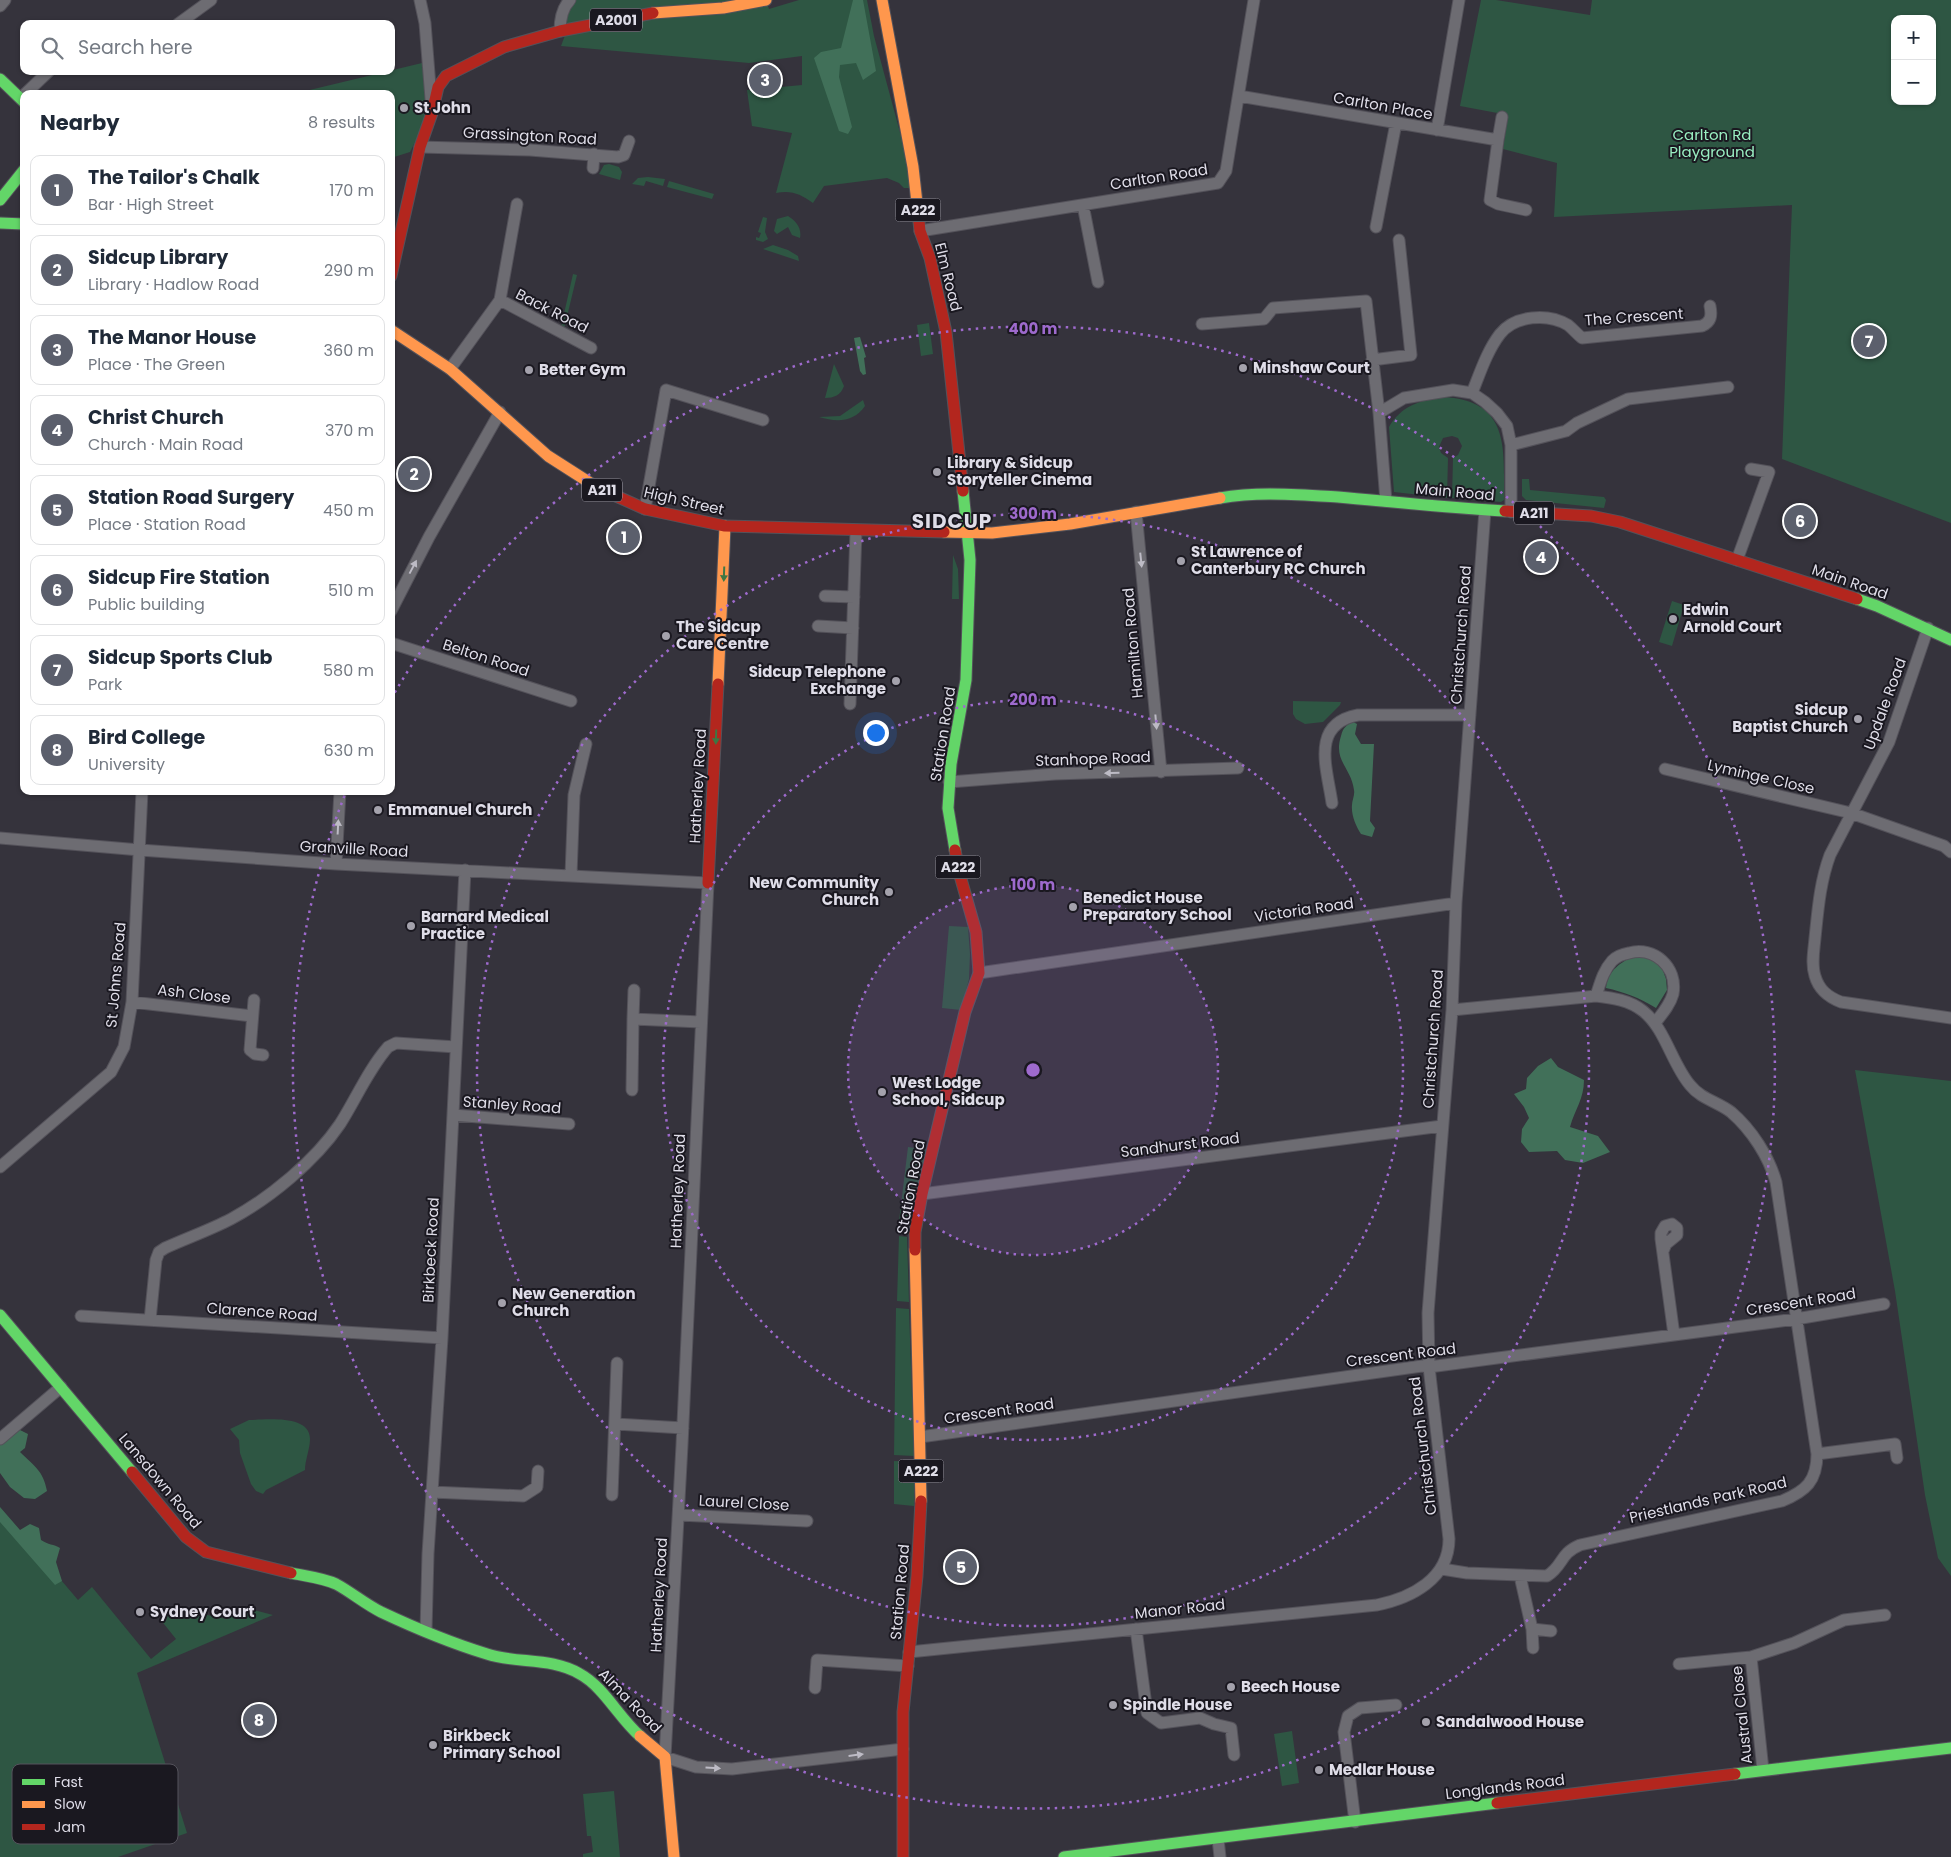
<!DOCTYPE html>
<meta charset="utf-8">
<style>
:root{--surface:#fff;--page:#f6f6f7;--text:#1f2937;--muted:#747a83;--line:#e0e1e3;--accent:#5b5f6c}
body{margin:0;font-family:Poppins,sans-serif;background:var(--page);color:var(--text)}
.controls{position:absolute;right:15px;top:15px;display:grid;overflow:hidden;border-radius:10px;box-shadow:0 1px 4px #0004}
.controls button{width:45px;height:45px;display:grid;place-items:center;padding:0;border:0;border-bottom:1px solid var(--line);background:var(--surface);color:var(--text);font:25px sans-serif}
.you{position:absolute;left:875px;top:732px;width:18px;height:18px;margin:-12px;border:4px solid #fff;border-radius:50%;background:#1a73e8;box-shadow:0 0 0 8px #1a73e833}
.badge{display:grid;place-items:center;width:32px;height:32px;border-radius:50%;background:var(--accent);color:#fff;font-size:16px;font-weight:700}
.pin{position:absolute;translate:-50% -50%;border:2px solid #fff;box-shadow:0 1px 5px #0006}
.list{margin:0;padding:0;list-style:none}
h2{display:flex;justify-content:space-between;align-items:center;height:65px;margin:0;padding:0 20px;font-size:21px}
h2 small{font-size:16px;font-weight:400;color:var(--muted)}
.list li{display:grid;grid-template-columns:32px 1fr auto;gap:15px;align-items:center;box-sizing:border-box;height:70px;margin:0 10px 10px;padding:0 10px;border:1px solid var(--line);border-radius:10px}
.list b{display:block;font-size:19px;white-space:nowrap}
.list p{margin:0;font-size:16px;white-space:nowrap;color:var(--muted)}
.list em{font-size:16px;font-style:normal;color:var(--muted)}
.icon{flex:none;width:28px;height:28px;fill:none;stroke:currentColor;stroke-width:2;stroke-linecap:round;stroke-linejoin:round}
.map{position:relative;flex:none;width:1951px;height:1857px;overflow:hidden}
.search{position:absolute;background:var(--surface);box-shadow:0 1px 4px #0004;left:20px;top:20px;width:375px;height:55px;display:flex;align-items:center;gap:12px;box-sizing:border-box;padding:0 18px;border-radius:10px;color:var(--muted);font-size:19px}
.panel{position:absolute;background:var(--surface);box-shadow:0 1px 4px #0004;left:20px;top:90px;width:375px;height:705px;border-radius:10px}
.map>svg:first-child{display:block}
</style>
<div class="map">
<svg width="1951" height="1857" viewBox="0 0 1951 1857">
<rect width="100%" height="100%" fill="#35333c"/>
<path fill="#2e5643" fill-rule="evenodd" d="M575,0H766L769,9L799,0H867L874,36L915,188H904L899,183L887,178L824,186L813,203C800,194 792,190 776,193L792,133L752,126L747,90L802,85V56L749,63L561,46L567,30L560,31Z
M1481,0H1496L1590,15L1592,0H1951V523L1782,459L1792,205L1554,217L1557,163L1503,149L1508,115L1460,106ZM1895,19H1932V101H1895Z
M422,63L429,115L410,152L391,158V94H293Z
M609,164L619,167L622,172L620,180L599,174L604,165Z
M648,177L665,179L663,186L646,181L644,186L632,184L638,178Z
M669,181L714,194L712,199L667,187Z
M788,216C796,221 802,228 800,238L792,235L788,227L777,234L774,231L777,219Z
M763,217L767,218L765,232L768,239L763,242L756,240V237L759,238L761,233L758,232Z
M773,245L788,250L798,256L799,261L763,249Z
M573,274L577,275L564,329L561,327Z
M929,323L933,354L921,356L917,325Z
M834,364L844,386C841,395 834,398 825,398Z
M1444,397C1510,401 1504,448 1504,500L1501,502L1452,498L1453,458L1458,455L1462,446L1458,438L1452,436L1443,438L1439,447L1441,453L1448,458L1447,498L1394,492L1389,427C1401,406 1420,400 1444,397Z
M863,400L865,406C853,423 836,422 819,417L840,416Z
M1522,479H1529L1530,490L1604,497L1606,500L1604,508L1526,500L1522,496Z
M953,555L958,569L959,599H952Z
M1672,601L1684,605L1672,646L1659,642Z
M1293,701L1341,702L1340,705L1323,722L1305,724L1296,719L1293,714Z
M949,926L968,927L970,954L969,979L961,1010L942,1008Z
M1855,1070L1951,1081V1576L1938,1558L1925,1495L1895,1291Z
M908,1147L928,1150L907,1230L898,1229Z
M899,1236L907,1237L909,1302L897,1301Z
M896,1308L909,1309L914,1456L894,1455Z
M249,1420C265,1420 310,1414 310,1439C310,1449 305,1460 305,1470L266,1490L263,1494L256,1491L251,1484L240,1453L239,1440L230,1429Z
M894,1461L914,1462V1506L894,1504Z
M0,1508L78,1600L92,1587L151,1659L176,1639L160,1619L173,1608L227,1619L229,1610L253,1614L254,1610L273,1615L137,1673L187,1833L118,1857H0Z
M1292,1731L1299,1783L1282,1786L1274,1734Z
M614,1791L620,1857H583V1854L593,1852L591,1836H587L583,1794Z"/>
<path fill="#417059" d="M853,0H863L876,71L863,80L856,63L840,65L839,77L852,127L848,134L839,131L814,58L821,52L841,48Z
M860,337L866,357L864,358L866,374L863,375L860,371L854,338Z
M1353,722L1357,724L1355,734L1361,744H1374L1370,821L1375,828L1372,837L1361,834C1356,826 1351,815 1352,805C1352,800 1355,795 1354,790C1351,767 1333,761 1341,736C1343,728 1346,725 1353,722Z
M1636,955L1653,958L1661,965L1666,979L1667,990L1656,1008C1640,998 1624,992 1606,988C1608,970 1621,962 1636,955Z
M1551,1058L1558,1067L1584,1080C1584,1099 1575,1109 1570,1127L1598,1136L1610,1152L1583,1163L1565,1160L1557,1151L1529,1152L1521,1142L1522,1129L1529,1118L1524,1107L1514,1094L1526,1089L1527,1078L1538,1066Z
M18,1429L28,1434L25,1448L20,1452C34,1466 43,1470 47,1491L35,1499L24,1498L10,1487L0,1473V1445Z
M0,1507L20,1530L30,1524L39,1528L41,1540C48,1545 54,1544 60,1548L56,1562L62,1581L55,1585L0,1522Z"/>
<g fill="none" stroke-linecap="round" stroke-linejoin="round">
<defs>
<path id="street" d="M420,0L425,23L431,99
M0,6L5,0
M178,24L211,0
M560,31C560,20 562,8 570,0
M25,94L49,71
M1239,96L1498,140L1502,117
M1437,130L1459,0
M1498,140L1490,200L1498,204L1526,210
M420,147L530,150L618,157L624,155L629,141
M593,168L594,154
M1083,205L1098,282
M1376,227L1396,123
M920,231L1218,183L1226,171L1254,0
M500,300L591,348
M1202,324L1264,319L1273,308L1366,301L1379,413
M1372,360L1411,355L1399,240
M450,369L500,300L517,204
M1472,393C1480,373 1487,351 1500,334C1515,315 1548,313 1568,325C1573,329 1577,334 1582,338L1702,326C1711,322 1712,316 1710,306
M1511,445L1566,431L1577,423L1628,399L1728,387
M1386,501L1379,413L1404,398L1453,390L1472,393L1485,402L1497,413L1507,426L1511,445V512
M645,509L666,390L763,420
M1136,512L1161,772
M1737,560L1769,472L1751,469
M825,596L854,597
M391,611L429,537L500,412
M818,626L853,628
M1928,628L1889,742L1830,855C1820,882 1818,909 1815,938C1814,950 1811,964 1815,976C1819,990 1828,997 1841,1002L1951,1018
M391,643L571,701
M850,704L856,531
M1665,769L1851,813L1944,846L1951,852
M949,782L1055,774L1238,768
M1332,803C1327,768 1310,724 1358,715H1470
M0,838L140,850L336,864L708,883L682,1445L665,1757L696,1767L732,1769L903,1749
M336,864L340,791
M571,875L574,795L586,744
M979,973L1456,903
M1596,996C1600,984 1603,971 1612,961C1616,957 1623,954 1629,953C1654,946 1678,967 1673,994C1670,1005 1662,1014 1655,1023
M254,1000L250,1050L255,1054L263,1055
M132,1002L252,1016
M633,1019L634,990
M632,1090L633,1019L701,1022
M453,1115L569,1124
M0,1167L111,1072L124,1047L132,1002L142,791
M922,1194L1442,1126
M1663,1251L1666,1244L1677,1235V1228L1672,1224L1665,1226L1661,1233V1239L1674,1335
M81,1316L442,1338
M150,1320L156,1260L159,1252L165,1248C187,1238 210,1230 231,1219C270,1198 315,1161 340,1124C356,1099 368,1070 388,1047L396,1043L456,1047
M616,1424L683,1428
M920,1437L1422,1366L1429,1367L1796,1319L1884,1304
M0,1439L61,1387
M1817,1454L1895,1444L1897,1458
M432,1492L523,1496L537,1487L538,1471
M612,1495L617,1363
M679,1515L807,1521
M1442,1569L1467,1573L1547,1576C1564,1565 1559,1554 1580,1545L1782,1501C1806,1491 1817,1481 1817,1454L1776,1182C1769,1157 1752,1130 1731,1112C1718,1102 1701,1099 1690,1085C1672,1064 1665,1028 1643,1011C1629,1000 1613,998 1596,996L1452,1010
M1520,1576L1532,1629L1533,1648
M1136,1629L1147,1713L1161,1723L1200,1718L1214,1724L1231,1728L1234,1755
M1532,1629L1551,1631
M426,1631L428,1554L442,1338L465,870
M909,1652L1377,1605C1411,1598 1449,1579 1449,1539L1429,1367L1428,1313L1452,1010L1456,903L1485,510
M1679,1664L1751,1657
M815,1688L817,1660L908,1666
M1763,1770L1751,1657L1794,1643L1844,1620L1885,1615
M1355,1822L1344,1732L1348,1716L1360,1708L1396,1705
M1218,1839L1220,1857"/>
<path id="fast" d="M0,79L24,102
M0,200L24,170
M0,223L24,224
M1220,498C1259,491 1299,495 1338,497C1394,502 1449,508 1505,511
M1857,599L1877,606L1951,640
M955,850L948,808L951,764L966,680L970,560L963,491
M0,1315L132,1472
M291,1573C305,1576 323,1578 336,1584C351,1592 365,1604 381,1612C415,1628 451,1643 487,1654C518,1664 551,1657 580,1674C604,1687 619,1718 640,1736
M1735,1774L1951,1748
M1064,1857L1497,1803"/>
<path id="slow" d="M882,0L913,167L918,212
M653,13L723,8L766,0
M391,330L450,369L548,456L598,488
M944,532L992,533L1070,524L1220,498
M718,684L725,526
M915,1250L921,1501
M640,1736L665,1757L674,1857"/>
<path id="jam" d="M918,212L920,231L930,258L946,332L963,491
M391,276L420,147L432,113L438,87L446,76L504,47L560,31L653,13
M598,488L645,509L725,526L944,532
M1505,511L1591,516L1620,522L1857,599
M708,883L718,684
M915,1250V1232L922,1194L965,1012L979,973L976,932L959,872L955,850
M132,1472L186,1537L206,1552L291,1573
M1497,1803L1735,1774
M903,1857V1712L917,1576L921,1501"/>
</defs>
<use href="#street" stroke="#54525a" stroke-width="13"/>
<use href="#fast" stroke="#54525a" stroke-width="13"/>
<use href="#slow" stroke="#54525a" stroke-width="13"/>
<use href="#jam" stroke="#54525a" stroke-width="13"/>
<use href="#street" stroke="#6d6c72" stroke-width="11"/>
<use href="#fast" stroke="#63d668" stroke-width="11"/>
<use href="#slow" stroke="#ff974d" stroke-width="11"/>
<use href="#jam" stroke="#b3261e" stroke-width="11"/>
</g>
<defs><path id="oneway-solid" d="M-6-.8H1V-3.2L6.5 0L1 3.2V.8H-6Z" transform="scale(1.25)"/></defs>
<g fill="#bdbbc5">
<use href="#oneway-solid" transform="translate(1141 560) rotate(84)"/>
<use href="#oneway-solid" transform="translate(413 567) rotate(-62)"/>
<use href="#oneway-solid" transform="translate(1156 722) rotate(85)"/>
<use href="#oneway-solid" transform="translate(1112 773) rotate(179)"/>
<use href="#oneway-solid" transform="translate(338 827) rotate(-87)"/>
<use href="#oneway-solid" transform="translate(856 1755) rotate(-7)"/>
<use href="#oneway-solid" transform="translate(713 1768) rotate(4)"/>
</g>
<g fill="#3e7744">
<use href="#oneway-solid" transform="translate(724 574) rotate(92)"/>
<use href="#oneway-solid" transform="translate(716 737) rotate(92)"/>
</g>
<circle cx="1033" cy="1070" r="185" fill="#9e6acd" fill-opacity=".12"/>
<g fill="none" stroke="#9e6acd" stroke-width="2.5" stroke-dasharray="2.5 5">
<circle cx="1033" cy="1070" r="185"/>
<circle cx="1033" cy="1070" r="370"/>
<circle cx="1033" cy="1070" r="556"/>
<path d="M391 699A741 741 0 1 1 346 792"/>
</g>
<g fill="#a4a2ac" stroke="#1a1820" stroke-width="2">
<circle cx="404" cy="108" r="5"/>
<circle cx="1243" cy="368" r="5"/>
<circle cx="529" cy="370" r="5"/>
<circle cx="937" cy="472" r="5"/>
<circle cx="1181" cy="561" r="5"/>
<circle cx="1673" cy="619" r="5"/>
<circle cx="666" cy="636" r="5"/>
<circle cx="896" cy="681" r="5"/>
<circle cx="1858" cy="719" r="5"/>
<circle cx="378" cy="810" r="5"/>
<circle cx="889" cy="892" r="5"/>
<circle cx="1073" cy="907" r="5"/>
<circle cx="411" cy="926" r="5"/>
<circle cx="882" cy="1092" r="5"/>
<circle cx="502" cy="1303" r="5"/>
<circle cx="140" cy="1612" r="5"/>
<circle cx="1231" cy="1687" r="5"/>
<circle cx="1113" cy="1705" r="5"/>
<circle cx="1426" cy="1722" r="5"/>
<circle cx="433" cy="1745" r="5"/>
<circle cx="1319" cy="1770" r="5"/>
</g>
<g text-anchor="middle" stroke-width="4" stroke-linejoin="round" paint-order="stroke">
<g fill="#1a1820" stroke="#a4a2ac" stroke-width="1">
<rect x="590" y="8.5" width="52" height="23" rx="4"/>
<rect x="895.5" y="198.5" width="45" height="23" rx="4"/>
<rect x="582" y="478.5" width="40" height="23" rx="4"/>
<rect x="1514" y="501.5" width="40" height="23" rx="4"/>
<rect x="935.5" y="855.5" width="45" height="23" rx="4"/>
<rect x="898.5" y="1459.5" width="45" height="23" rx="4"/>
</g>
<g font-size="14" font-weight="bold" fill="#dfdde8">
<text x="616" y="25">A2001</text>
<text x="918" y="215">A222</text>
<text x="602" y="495">A211</text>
<text x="1534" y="518">A211</text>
<text x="958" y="872">A222</text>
<text x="921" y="1476">A222</text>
</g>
<g font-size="15" fill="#dfdde8" stroke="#1a1820">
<text transform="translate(1383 106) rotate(10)" y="5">Carlton Place</text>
<text transform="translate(530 136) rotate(3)" y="5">Grassington Road</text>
<text transform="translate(1159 177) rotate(-9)" y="5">Carlton Road</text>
<text transform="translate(948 277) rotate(76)" y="5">Elm Road</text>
<text transform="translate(552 311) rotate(27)" y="5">Back Road</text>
<text transform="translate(1634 317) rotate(-4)" y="5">The Crescent</text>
<text transform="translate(1455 492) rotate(5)" y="5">Main Road</text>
<text transform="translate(684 501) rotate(13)" y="5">High Street</text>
<text transform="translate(1850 582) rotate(19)" y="5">Main Road</text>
<text transform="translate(1461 635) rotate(-86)" y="5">Christchurch Road</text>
<text transform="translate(1133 643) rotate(-95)" y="5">Hamilton Road</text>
<text transform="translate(486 658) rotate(18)" y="5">Belton Road</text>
<text transform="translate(1885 704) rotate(-70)" y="5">Updale Road</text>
<text transform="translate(943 734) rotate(-81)" y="5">Station Road</text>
<text transform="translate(1093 759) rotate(-2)" y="5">Stanhope Road</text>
<text transform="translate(1761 777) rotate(13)" y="5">Lyminge Close</text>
<text transform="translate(698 786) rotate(-87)" y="5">Hatherley Road</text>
<text transform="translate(354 849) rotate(3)" y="5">Granville Road</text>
<text transform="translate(1304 910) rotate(-8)" y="5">Victoria Road</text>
<text transform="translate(116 975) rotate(-85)" y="5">St Johns Road</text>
<text transform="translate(194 994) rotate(7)" y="5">Ash Close</text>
<text transform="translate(1433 1039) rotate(-86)" y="5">Christchurch Road</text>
<text transform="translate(512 1105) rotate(4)" y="5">Stanley Road</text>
<text transform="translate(1180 1145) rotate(-7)" y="5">Sandhurst Road</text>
<text transform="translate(911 1187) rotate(-79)" y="5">Station Road</text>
<text transform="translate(678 1191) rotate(-88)" y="5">Hatherley Road</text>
<text transform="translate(431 1250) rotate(-87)" y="5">Birkbeck Road</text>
<text transform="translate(1801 1302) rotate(-9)" y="5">Crescent Road</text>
<text transform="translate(262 1312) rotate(4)" y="5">Clarence Road</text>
<text transform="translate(1401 1355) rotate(-7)" y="5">Crescent Road</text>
<text transform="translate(999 1411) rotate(-8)" y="5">Crescent Road</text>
<text transform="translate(1423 1446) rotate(-97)" y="5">Christchurch Road</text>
<text transform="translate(160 1481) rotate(50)" y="5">Lansdown Road</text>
<text transform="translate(1708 1500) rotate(-13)" y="5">Priestlands Park Road</text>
<text transform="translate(744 1503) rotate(3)" y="5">Laurel Close</text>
<text transform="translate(900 1592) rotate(-85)" y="5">Station Road</text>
<text transform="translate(659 1595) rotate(-87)" y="5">Hatherley Road</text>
<text transform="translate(1180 1609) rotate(-6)" y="5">Manor Road</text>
<text transform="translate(630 1701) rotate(46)" y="5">Alma Road</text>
<text transform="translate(1742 1715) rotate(-96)" y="5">Austral Close</text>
<text transform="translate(1505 1787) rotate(-7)" y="5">Longlands Road</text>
</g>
<g font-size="15" font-weight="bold" fill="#dfdde8" stroke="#1a1820" text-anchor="start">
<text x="414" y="113">St John</text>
<text x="1253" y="373">Minshaw Court</text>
<text x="539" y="375">Better Gym</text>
<text x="947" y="468">Library &amp; Sidcup<tspan x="947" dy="17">Storyteller Cinema</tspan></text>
<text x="1191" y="557">St Lawrence of<tspan x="1191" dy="17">Canterbury RC Church</tspan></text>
<text x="1683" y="615">Edwin<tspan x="1683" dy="17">Arnold Court</tspan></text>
<text x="676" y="632">The Sidcup<tspan x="676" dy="17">Care Centre</tspan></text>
<text x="886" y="677" text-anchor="end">Sidcup Telephone<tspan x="886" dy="17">Exchange</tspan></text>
<text x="1848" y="715" text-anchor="end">Sidcup<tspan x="1848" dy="17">Baptist Church</tspan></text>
<text x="388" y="815">Emmanuel Church</text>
<text x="879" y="888" text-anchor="end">New Community<tspan x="879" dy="17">Church</tspan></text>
<text x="1083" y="903">Benedict House<tspan x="1083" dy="17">Preparatory School</tspan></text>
<text x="421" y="922">Barnard Medical<tspan x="421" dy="17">Practice</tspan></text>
<text x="892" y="1088">West Lodge<tspan x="892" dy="17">School, Sidcup</tspan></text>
<text x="512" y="1299">New Generation<tspan x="512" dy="17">Church</tspan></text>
<text x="150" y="1617">Sydney Court</text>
<text x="1241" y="1692">Beech House</text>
<text x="1123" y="1710">Spindle House</text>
<text x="1436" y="1727">Sandalwood House</text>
<text x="443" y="1741">Birkbeck<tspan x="443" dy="17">Primary School</tspan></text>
<text x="1329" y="1775">Medlar House</text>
</g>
<g font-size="15" fill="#99eec1" stroke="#1a1820">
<text x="1712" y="140">Carlton Rd<tspan x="1712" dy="17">Playground</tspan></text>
</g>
<g font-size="20" font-weight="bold" letter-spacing="1" fill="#dfdde8" stroke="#1a1820">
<text x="952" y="528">SIDCUP</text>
</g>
</g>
<rect x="12" y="1764" width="166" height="80" rx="8" fill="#1a1820" stroke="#55535c" stroke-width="1"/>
<rect x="22" y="1779" width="23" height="6" fill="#63d668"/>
<rect x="22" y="1801" width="23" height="7" fill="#ff974d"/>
<rect x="22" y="1824" width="23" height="6" fill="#b3261e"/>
<g font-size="14" fill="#dfdde8">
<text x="54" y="1787">Fast</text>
<text x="54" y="1809">Slow</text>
<text x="54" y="1832">Jam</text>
</g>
<circle cx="1033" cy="1070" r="8" fill="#9e6acd" stroke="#1a1820" stroke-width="2.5"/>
<g font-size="15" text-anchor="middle" font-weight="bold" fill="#9e6acd" stroke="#1a1820" stroke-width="4" stroke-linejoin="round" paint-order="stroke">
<text x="1033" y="334">400 m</text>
<text x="1033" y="519">300 m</text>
<text x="1033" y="705">200 m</text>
<text x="1033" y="890">100 m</text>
</g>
</svg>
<div class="controls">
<button>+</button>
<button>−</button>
</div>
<div class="you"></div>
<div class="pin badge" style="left:624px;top:537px">1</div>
<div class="pin badge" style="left:414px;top:474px">2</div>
<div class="pin badge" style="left:765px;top:80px">3</div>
<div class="pin badge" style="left:1541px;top:557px">4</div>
<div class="pin badge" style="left:961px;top:1567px">5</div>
<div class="pin badge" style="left:1800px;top:521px">6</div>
<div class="pin badge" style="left:1869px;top:341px">7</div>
<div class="pin badge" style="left:259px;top:1720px">8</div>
<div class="search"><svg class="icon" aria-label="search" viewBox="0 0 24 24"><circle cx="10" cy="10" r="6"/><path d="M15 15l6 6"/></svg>Search here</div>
<section class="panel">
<h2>Nearby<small>8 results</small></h2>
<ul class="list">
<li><span class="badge">1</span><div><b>The Tailor's Chalk</b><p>Bar · High Street</p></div><em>170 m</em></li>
<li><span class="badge">2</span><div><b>Sidcup Library</b><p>Library · Hadlow Road</p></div><em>290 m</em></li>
<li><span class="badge">3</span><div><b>The Manor House</b><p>Place · The Green</p></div><em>360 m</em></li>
<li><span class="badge">4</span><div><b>Christ Church</b><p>Church · Main Road</p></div><em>370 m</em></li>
<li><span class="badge">5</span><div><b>Station Road Surgery</b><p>Place · Station Road</p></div><em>450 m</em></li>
<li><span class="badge">6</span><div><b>Sidcup Fire Station</b><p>Public building</p></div><em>510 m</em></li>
<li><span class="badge">7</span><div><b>Sidcup Sports Club</b><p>Park</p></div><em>580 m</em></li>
<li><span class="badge">8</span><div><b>Bird College</b><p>University</p></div><em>630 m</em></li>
</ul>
</section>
</div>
